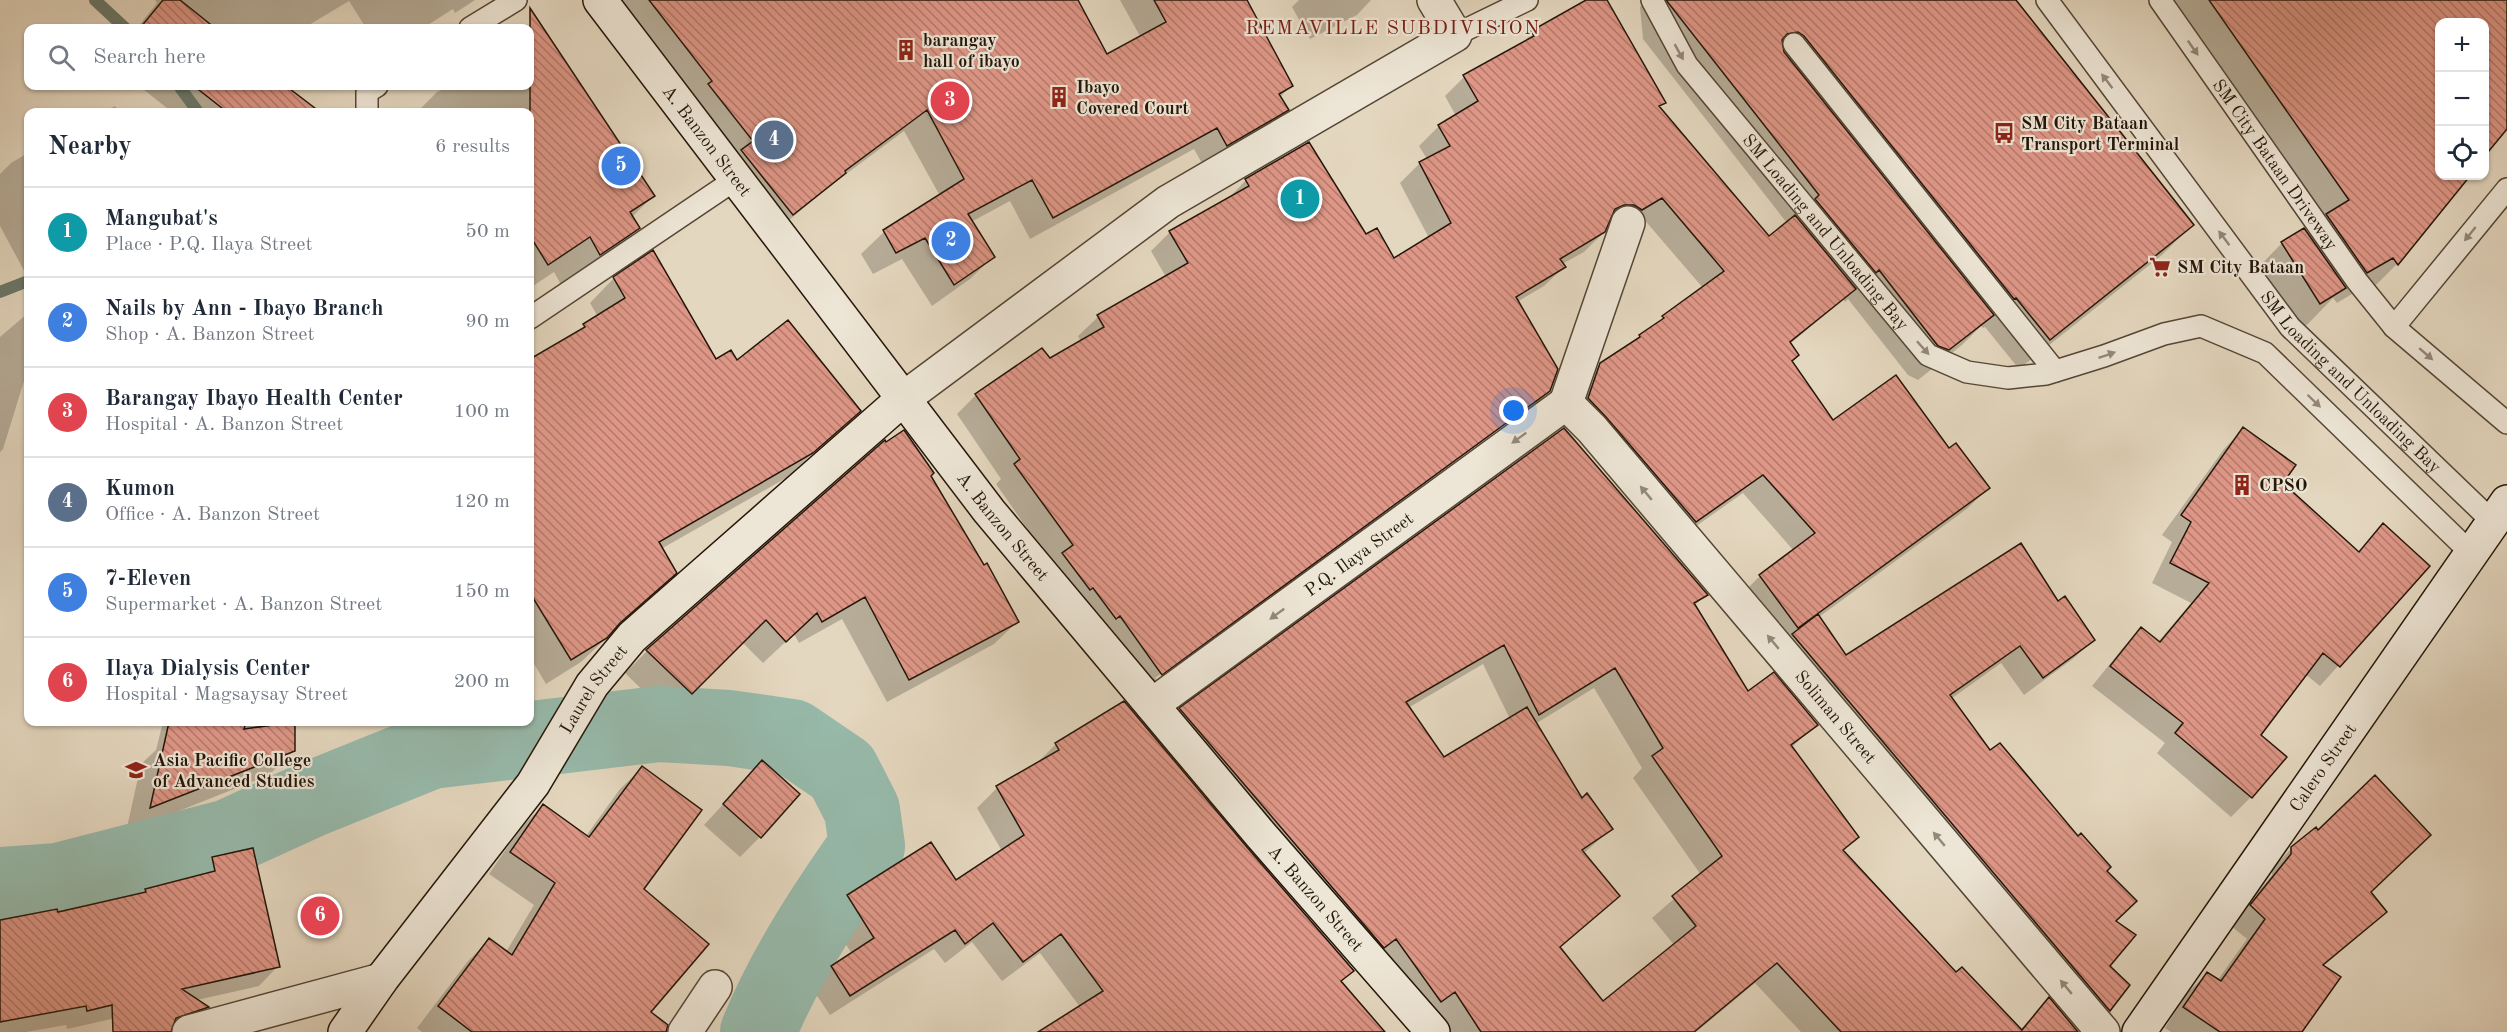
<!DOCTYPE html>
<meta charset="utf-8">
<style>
:root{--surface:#fff;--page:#f2f2f3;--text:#1f2937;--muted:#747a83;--line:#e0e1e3;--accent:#111827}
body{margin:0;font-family:"Old Standard TT",serif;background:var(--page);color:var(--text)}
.controls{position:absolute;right:18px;top:18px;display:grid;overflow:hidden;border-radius:12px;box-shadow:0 2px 4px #0004}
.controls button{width:54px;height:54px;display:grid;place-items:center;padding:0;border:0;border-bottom:2px solid var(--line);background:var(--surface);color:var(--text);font:30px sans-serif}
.you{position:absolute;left:1514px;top:411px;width:21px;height:21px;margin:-15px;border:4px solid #fff;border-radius:50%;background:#1a73e8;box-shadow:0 0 0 9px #1a73e833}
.badge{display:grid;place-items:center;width:39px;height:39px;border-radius:50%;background:var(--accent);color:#fff;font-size:20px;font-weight:700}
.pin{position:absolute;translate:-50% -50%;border:3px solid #fff;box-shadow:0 2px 6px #0006}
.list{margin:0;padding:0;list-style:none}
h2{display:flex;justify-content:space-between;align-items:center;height:78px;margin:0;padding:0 24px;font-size:26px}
h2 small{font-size:20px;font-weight:400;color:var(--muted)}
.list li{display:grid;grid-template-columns:39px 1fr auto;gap:18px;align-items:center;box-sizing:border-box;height:90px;padding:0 24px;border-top:2px solid var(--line)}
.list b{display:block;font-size:22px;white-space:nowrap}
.list p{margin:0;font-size:20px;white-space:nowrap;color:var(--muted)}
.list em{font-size:20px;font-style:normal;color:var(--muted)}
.icon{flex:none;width:33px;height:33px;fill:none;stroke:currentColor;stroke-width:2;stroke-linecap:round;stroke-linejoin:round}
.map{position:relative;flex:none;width:2507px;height:1032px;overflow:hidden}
.search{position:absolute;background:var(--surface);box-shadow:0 2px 4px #0004;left:24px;top:24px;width:510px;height:66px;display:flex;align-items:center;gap:15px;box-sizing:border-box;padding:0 21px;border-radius:12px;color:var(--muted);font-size:22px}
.panel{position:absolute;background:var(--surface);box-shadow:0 2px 4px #0004;left:24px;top:108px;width:510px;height:618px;border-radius:12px}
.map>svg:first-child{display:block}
</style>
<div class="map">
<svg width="2507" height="1032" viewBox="0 0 2507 1032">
<defs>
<pattern id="building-back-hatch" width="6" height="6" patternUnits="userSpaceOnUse" patternTransform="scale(1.5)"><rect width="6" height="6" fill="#de9686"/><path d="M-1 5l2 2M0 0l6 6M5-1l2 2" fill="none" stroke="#b4796c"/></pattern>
</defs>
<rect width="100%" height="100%" fill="#e4d7bf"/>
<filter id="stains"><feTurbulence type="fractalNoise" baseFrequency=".00333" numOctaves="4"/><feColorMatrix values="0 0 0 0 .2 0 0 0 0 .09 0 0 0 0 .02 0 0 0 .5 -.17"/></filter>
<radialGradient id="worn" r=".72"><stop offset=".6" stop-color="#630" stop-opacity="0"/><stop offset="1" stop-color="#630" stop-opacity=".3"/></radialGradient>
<path fill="#0003" fill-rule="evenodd" d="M155,0H475L455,13L453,9L423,28H366L349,1L304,28H137L157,3Z
M608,0H1076L1107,56L1141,38L1120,0H1245L1291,86L1279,98L1287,110L1265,132L1204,167L1194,149L1030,239L1010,201L971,222L993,257L970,279L932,306L902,259L873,274L861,254L884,232L940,196L904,131L834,183L770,236Z
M1299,0H1371L1357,15L1310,39L1292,7Z
M1589,0H1606L1664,102L1658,108L1768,238L1787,223L1643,39L1640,7L1645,0H2014L2192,225L2162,255L2019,369L1985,327L1983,328L1981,326L1962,345L1918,380L1908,375L1848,299L1845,302L1843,299L1790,344L1791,362L1833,422L1949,450L1988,488L1968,508L1819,617L1846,657L2058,603L2093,640L2074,658L2024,695L2001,663L1951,699L1990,752L2105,871L2114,921L2108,966L2128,985L2109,1010L2090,1028L1740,596L1760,576L1794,551L1743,493L1675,541L1587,436L1581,384L1601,364L1631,344L1703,288L1642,217L1607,224L1604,232L1584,252L1562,264L1564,267L1544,286L1517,302L1549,391L1529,411L1142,693L996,484L1001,479L957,414L976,395L1049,360L1081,342L1078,336L1098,317L1166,277L1151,251L1170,232L1227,200L1246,180L1365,236L1393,260L1429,238L1400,183L1420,163L1427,159L1419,146L1439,126L1456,116L1445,96L1464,77L1520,45L1532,33ZM1534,401V405L1157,680L1155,678Z
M2158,0H2507V127L2484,22H2440V176H2468L2397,264L2367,294L2362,288L2337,303L2333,298L2308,324L2284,339L2246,280L2282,243L2307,235L2316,226Z
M545,34L653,196L632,217L638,228L602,264L564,290L554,272L530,288V112H417L437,92L450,86H530V42Z
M139,86H284L317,112H172Z
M115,106L119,112H103Z
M28,153V278L0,226V174L11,163Z
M614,278L716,361L737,362L859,411L786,478L661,549L675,573L581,662L546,684L530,657V360L575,334L598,317L590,303Z
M28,313V368L3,449L0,452V337Z
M2243,429L2281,483L2357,553L2384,526L2428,566L2320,686L2305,674L2259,735L2251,797L2231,817L2157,753L2165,743L2092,686L2122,649L2141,629L2158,642L2191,603L2152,583L2172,542L2162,535L2224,449Z
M1564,430L1706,595L1694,606L1748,693L1816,725L1791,748L1857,837L1842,852L1956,974L2020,1030L2049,999L2076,1032H1801L1755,983L1696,1032H1446L1159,730L1180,710ZM1483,664L1510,719L1444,759L1408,708ZM1594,688L1642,768L1633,778L1701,875L1652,918L1675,946L1602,1003L1559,949L1618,896L1583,854L1611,829L1581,800L1535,724Z
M929,476L1017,622L994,644L887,702L842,619L799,643L794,634L763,663L742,642L669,716L625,673L647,651Z
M163,722H298L293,723L294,750L269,775L126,832L141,764L156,750Z
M1056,744L1352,971L1341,982L1383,1032H1042L1080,1007L1040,953L1002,981L972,942L945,963L934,949L830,1015L811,987L832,967L852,954L828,916L848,896L955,882L1002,851L977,808L997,788L1036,764Z
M762,762L760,837L740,857L704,825Z
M642,768V889L649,1012L665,1032H422L417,1028L468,961L489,940L506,952L534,905L489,874L521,827L543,806L586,836L620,789Z
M2292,848L2369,893L2385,912L2323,966L2299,1032H2171L2165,1028L2187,993L2207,974L2217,981L2247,939L2231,926L2272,875V869Z
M213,859L278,966L259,986L67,1029L66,1025L26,1032H0V930L57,914L141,895L146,891L194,878Z"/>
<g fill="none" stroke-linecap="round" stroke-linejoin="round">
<path stroke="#69786a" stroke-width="12" d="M95,0L125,28
M179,86L198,112
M0,292L28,281"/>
<path stroke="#97baab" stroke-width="76" d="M0,885L58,881L229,837L312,799L431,751L659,724L729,728L792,737L842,771L862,810L867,846C826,904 785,966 758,1032"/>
</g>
<path fill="url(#building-back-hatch)" stroke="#241609" stroke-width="1.5" fill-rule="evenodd" d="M163,0H180L215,28H140Z
M649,0H1078L1107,54L1166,22L1154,0H1247L1293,86L1279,94L1289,110L1227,146L1217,128L1053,218L1032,180L968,214L995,257L954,285L925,238L896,253L883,230L964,179L927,110L845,171L846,173L793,215L741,150L753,141L708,84L712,81Z
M1586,0H1607L1666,103L1659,106L1769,236L1795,215L1856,289L1790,342L1799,355L1792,361L1833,420L1896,375L1949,448L1956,443L1990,488L1798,628L1759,575L1815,533L1763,475L1696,522L1606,417L1588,398L1600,363L1640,337L1639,335L1664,318L1662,316L1724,271L1662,198L1642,210L1634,205H1624L1615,209L1605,232L1560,259L1566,267L1516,297L1558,369L1550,391L1162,675L1120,616L1116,619L1093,588L1090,590L1062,553L1073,545L1014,464L1020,459L975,394L1042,348L1050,358L1104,327L1097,315L1188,263L1169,231L1249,186L1245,179L1309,142L1366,234L1377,228L1394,258L1451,223L1419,162L1450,146L1438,125L1478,101L1463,75L1534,36L1531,31Z
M1666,0H2016L2194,225L2050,340L2016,298L2014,299L1804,36L1798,32L1787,34L1782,40L1784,52L1994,315L1949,350L1938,346L1879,270L1876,273L1815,199L1819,195Z
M2209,0H2507V129L2484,157V22H2439V176H2470L2398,265L2393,258L2367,273L2326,214L2349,200Z
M530,8L655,196L630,212L640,228L600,255L590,237L548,265L530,236Z
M194,86H286L320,112H227Z
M2304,228L2346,288L2320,304L2281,242Z
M653,250L716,359L731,350L737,360L788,320L861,411L813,453L659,542L677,573L620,623L607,638L571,660L530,593V359L585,327L583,324L625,298L613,277Z
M2243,427L2296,465L2283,483L2359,552L2383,523L2430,566L2340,667L2323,653L2261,735L2287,757L2252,798L2175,733L2183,723L2110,666L2141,627L2160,642L2209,583L2170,563L2191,522L2181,515Z
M1564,428L1708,595L1694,603L1748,691L1774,672L1818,725L1791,745L1859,837L1843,850L1956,972L1962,967L2022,1030L2049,997L2078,1032H1841L1777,963L1694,1032H1481L1455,992L1441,1002L1396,939L1384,948L1179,708ZM1504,645L1539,715L1615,668L1663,748L1652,756L1722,856L1672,896L1696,926L1603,1001L1560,947L1620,896L1582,850L1613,829L1587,793L1582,798L1527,707L1444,757L1406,702Z
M904,430L934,473L931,476L984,565L987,563L1019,622L909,680L865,597L822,622L817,613L786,642L766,620L692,694L646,650L885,440L886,442Z
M2021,543L2058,601L2065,596L2095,640L2043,678L2020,646L1950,695L1990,750L2000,743L2078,836L2081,833L2111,867L2107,871L2137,901L2116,921L2136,935L2110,966L2130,985L2110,1011L1792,634L1818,614L1846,655Z
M1124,701L1246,846L1354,971L1341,981L1385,1032H1038L1103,991L1061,934L1023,962L993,923L965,944L955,930L850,996L831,966L874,938L847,895L931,842L956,880L1024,835L996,786L1059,750L1055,743Z
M169,722H246L244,729L295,722V751L150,808Z
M762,760L800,794L761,838L723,804Z
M642,766L702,810L644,889L709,944L651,1012L668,1025L666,1032H472L438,1006L489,938L512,955L555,883L510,852L543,804L589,837Z
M2375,775L2431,835L2371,892L2387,912L2323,965L2341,977L2302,1032H2220L2183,1007L2207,972L2221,981L2265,919L2250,905L2291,854V847L2316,827L2318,830Z
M253,848L280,967L182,989L209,1007L176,1018L171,1032H113L112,1005L87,1011L86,1006L0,1022V920L57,909L58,912L146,892L145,889L215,871L212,857Z"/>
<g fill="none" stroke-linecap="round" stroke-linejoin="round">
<defs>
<g id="lane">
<path id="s1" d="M1652,0L1687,65L1928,355L1967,372L2008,378L2046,374L2104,356L2164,334L2201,326L2265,353L2471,553"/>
<path id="s2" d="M2047,0L2290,327L2493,522"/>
<path id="s3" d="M2160,0L2357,281L2394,327L2507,423"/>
<path d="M470,28L516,0"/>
<path d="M1455,35L1527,0"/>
<path d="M1794,44L2055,371"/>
<path d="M367,112V92L377,86"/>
<path d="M530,318L736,179"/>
<path d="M2394,327L2507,189"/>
</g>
<g id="street">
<path d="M903,399L1168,202L1455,35L1434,0"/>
<path id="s4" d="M1566,403L1592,429L2103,1032"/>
<path d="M1566,403L1628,223"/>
<path id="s5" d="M1152,705L1566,403"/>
<path d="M189,1032L381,980"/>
<path d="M685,1032L715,987"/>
</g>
<g id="secondary">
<path id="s6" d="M600,0L989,511L1260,834L1433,1032"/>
<path id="s7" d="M345,1032L381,980L533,784L592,685L632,637L903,399"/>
<path id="s8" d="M2139,1032L2507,502"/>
</g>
</defs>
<use href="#lane" stroke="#544636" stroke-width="24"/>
<use href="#street" stroke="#544636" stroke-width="36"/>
<use href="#secondary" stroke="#241609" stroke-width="36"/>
<use href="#lane" stroke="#ede5d5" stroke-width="21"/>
<use href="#street" stroke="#ede5d5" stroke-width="33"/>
<use href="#secondary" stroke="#ede5d5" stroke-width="33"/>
</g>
<defs><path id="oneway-solid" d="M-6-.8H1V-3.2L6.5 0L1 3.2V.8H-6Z" transform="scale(1.5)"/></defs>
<g fill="#938879">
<use href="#oneway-solid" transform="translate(2193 48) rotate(55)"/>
<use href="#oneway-solid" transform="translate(1679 52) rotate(61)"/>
<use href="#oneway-solid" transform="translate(2107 81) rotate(-127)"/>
<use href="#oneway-solid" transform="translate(2470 234) rotate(129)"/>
<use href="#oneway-solid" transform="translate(2224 238) rotate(-127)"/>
<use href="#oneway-solid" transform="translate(1923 348) rotate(48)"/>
<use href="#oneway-solid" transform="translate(2426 354) rotate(41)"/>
<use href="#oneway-solid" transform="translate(2107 355) rotate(-19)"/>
<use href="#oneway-solid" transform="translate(2314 401) rotate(44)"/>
<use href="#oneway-solid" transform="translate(1519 438) rotate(144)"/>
<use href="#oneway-solid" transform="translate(1646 493) rotate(-130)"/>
<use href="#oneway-solid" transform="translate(1277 614) rotate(144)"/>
<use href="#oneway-solid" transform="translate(1773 642) rotate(-130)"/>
<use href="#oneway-solid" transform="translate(1939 839) rotate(-130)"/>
<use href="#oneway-solid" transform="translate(2066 987) rotate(-130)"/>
</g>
<defs>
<symbol id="building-bare" viewBox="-9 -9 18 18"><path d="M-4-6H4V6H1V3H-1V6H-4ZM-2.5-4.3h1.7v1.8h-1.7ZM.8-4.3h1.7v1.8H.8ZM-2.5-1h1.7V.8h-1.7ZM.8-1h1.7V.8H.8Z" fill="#8f2418" stroke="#ede5d5" stroke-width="2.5" paint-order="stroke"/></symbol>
<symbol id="bus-bare" viewBox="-9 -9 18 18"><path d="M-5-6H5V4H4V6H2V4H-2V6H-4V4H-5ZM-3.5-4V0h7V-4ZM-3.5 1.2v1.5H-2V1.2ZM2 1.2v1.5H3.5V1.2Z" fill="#8f2418" stroke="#ede5d5" stroke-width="2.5" paint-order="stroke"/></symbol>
<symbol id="supermarket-bare" viewBox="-9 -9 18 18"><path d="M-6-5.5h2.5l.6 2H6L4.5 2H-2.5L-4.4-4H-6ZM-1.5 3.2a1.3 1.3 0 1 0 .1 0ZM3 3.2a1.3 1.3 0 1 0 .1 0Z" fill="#8f2418" stroke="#ede5d5" stroke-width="2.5" paint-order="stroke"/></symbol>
<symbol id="university-bare" viewBox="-9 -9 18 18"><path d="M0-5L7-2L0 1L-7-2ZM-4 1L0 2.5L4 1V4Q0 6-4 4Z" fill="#8f2418" stroke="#ede5d5" stroke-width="2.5" paint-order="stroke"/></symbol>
</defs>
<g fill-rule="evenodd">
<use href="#building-bare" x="891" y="35" width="30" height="30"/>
<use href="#building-bare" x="1044" y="82" width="30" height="30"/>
<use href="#bus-bare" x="1989" y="118" width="30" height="30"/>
<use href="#supermarket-bare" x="2145" y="252" width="30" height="30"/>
<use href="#building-bare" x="2227" y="470" width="30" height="30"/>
<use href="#university-bare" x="121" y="755" width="30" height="30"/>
</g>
<g text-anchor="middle" stroke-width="4.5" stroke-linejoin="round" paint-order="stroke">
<g font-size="18" font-weight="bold" fill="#241609" stroke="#ede5d5" text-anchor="start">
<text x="923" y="46">barangay<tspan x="923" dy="21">hall of ibayo</tspan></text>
<text x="1076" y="93">Ibayo<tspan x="1076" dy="21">Covered Court</tspan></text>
<text x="2021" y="129">SM City Bataan<tspan x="2021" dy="21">Transport Terminal</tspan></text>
<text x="2177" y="273">SM City Bataan</text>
<text x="2259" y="491">CPSO</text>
<text x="153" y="766">Asia Pacific College<tspan x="153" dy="21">of Advanced Studies</tspan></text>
</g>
<g font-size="18" fill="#241609" stroke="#ede5d5">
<text dy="6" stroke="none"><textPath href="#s6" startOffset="177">A. Banzon Street</textPath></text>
<text dy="6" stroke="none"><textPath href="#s3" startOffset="201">SM City Bataan Driveway</textPath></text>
<text dy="6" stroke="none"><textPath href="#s1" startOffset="291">SM Loading and Unloading Bay</textPath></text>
<text dy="6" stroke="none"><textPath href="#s2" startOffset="489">SM Loading and Unloading Bay</textPath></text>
<text dy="6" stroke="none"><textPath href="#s6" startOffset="663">A. Banzon Street</textPath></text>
<text dy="6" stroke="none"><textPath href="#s5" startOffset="256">P.Q. Ilaya Street</textPath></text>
<text dy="6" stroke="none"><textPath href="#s7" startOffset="424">Laurel Street</textPath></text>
<text dy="6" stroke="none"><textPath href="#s4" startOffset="414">Soliman Street</textPath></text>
<text dy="6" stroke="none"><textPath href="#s8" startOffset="322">Calero Street</textPath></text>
<text dy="6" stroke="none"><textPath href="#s6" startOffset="1149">A. Banzon Street</textPath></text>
</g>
<g font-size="20" letter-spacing="1.5" fill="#7a1f14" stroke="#ede5d5">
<text x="1393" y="34">REMAVILLE SUBDIVISION</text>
</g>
</g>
<rect width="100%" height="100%" filter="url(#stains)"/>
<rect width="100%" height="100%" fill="url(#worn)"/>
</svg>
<div class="controls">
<button>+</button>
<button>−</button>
<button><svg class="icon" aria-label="locate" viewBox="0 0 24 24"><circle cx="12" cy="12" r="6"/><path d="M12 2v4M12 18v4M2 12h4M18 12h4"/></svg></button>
</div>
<div class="you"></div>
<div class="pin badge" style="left:1300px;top:199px;background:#0f9aa8">1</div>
<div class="pin badge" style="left:951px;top:241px;background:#3f7fe0">2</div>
<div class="pin badge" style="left:950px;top:101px;background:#e0444e">3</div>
<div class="pin badge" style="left:774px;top:140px;background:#5c6f8a">4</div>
<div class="pin badge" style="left:621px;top:166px;background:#3f7fe0">5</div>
<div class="pin badge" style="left:320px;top:916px;background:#e0444e">6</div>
<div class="search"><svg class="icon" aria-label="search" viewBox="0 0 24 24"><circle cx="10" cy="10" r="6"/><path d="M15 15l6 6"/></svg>Search here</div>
<section class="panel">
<h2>Nearby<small>6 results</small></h2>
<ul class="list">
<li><span class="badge" style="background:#0f9aa8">1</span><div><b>Mangubat's</b><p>Place · P.Q. Ilaya Street</p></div><em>50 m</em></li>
<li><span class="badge" style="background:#3f7fe0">2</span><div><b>Nails by Ann - Ibayo Branch</b><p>Shop · A. Banzon Street</p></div><em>90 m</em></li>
<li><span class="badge" style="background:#e0444e">3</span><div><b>Barangay Ibayo Health Center</b><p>Hospital · A. Banzon Street</p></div><em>100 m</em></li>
<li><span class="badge" style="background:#5c6f8a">4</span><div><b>Kumon</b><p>Office · A. Banzon Street</p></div><em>120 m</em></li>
<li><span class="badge" style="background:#3f7fe0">5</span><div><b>7-Eleven</b><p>Supermarket · A. Banzon Street</p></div><em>150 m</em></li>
<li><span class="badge" style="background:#e0444e">6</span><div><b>Ilaya Dialysis Center</b><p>Hospital · Magsaysay Street</p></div><em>200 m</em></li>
</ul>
</section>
</div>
